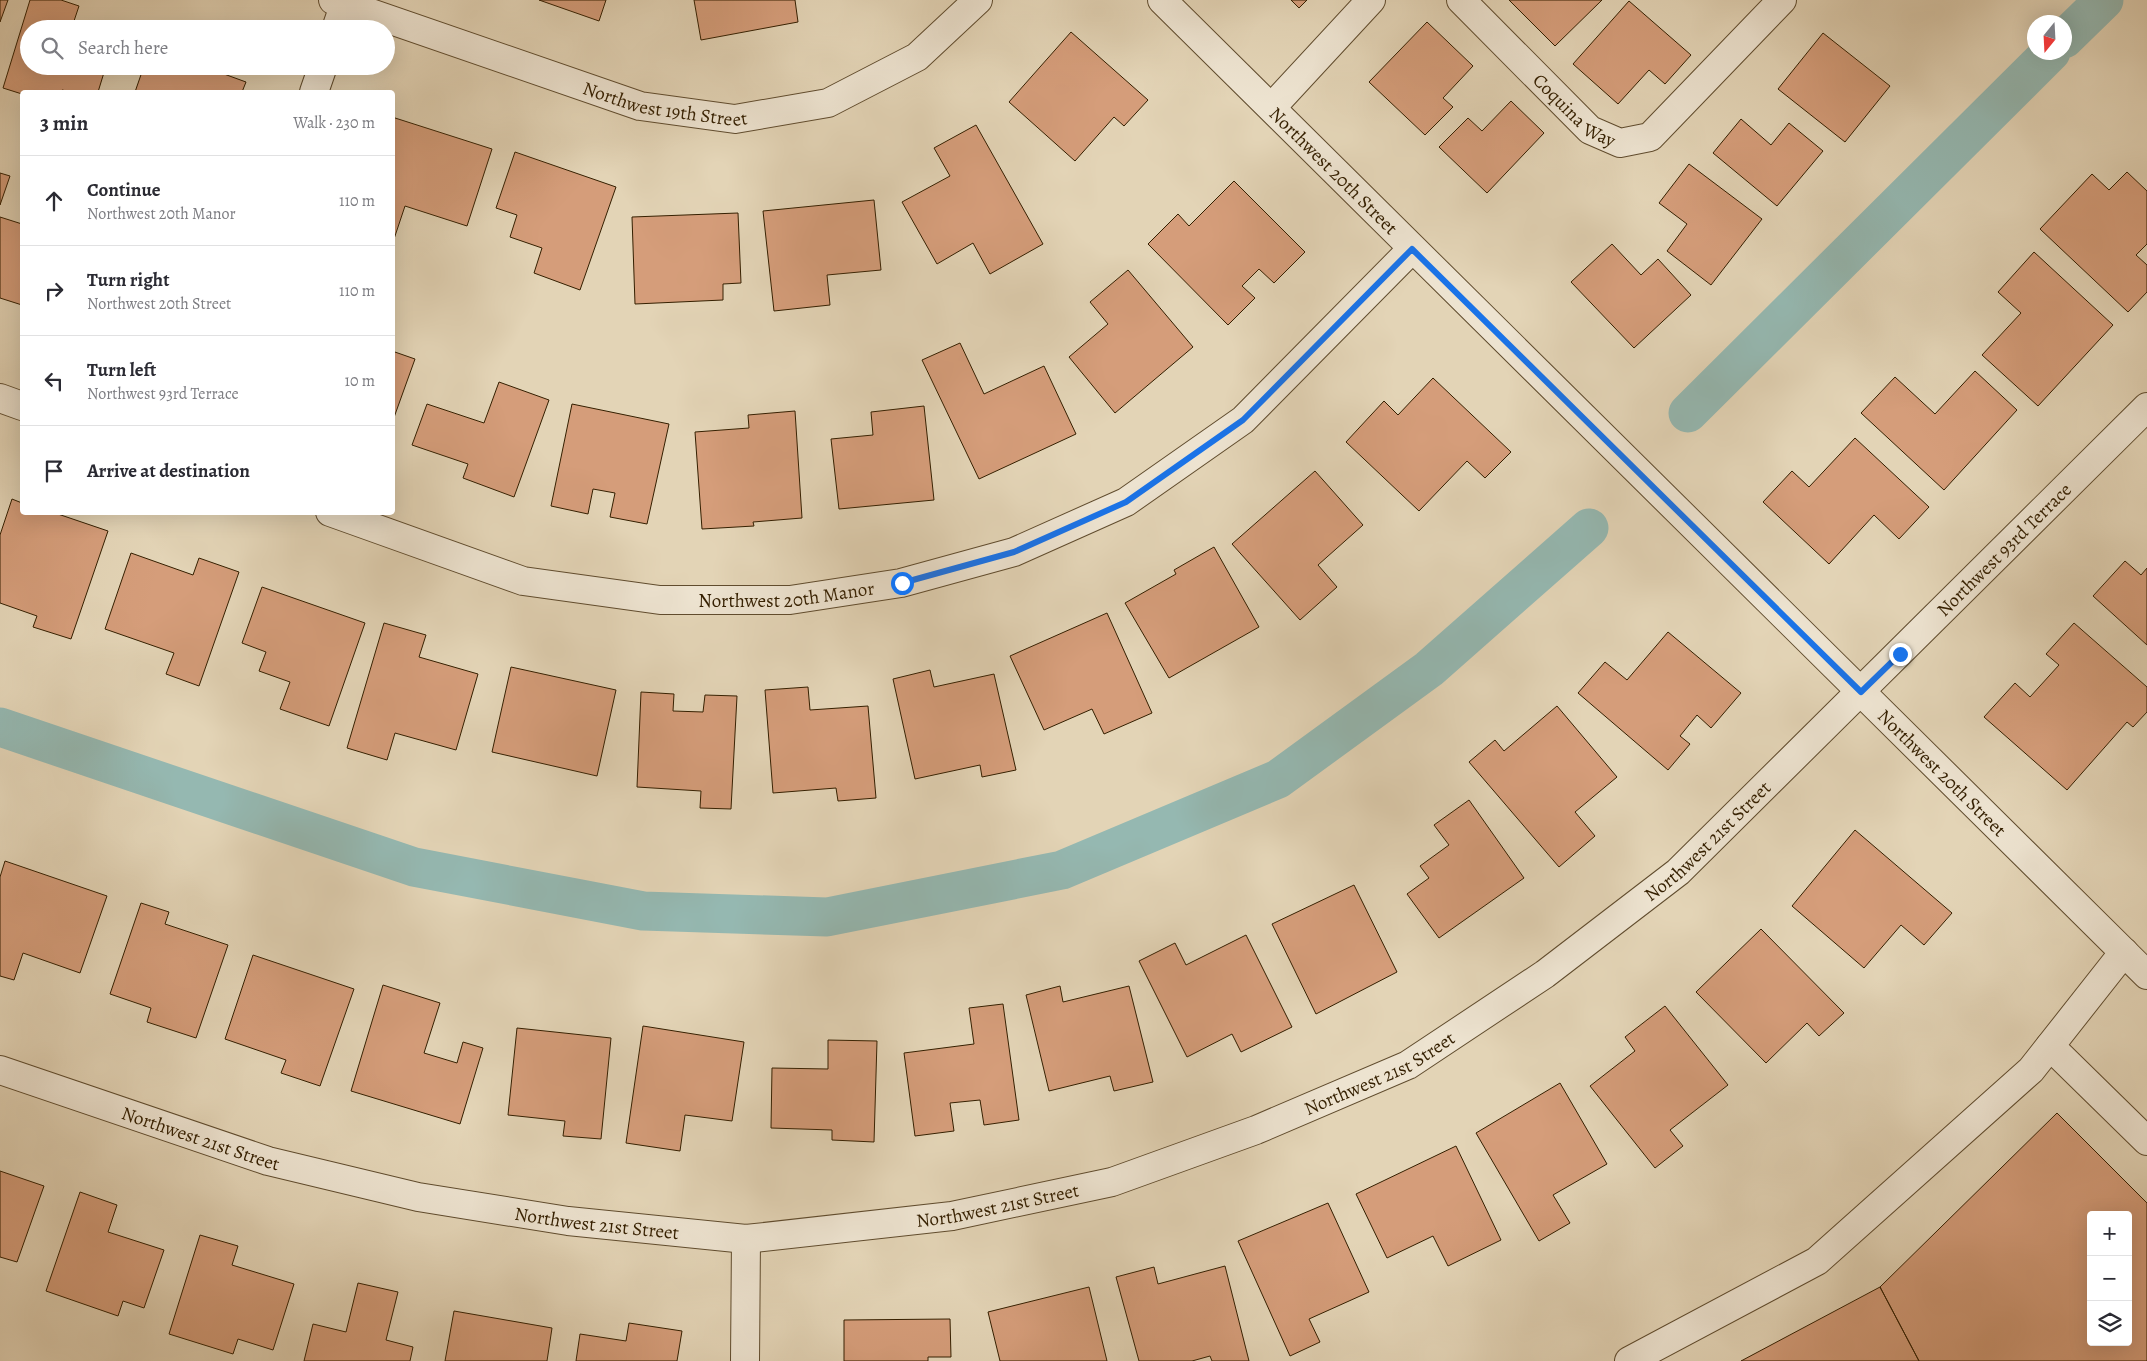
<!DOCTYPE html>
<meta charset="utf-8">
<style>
:root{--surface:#fff;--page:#f2f2f3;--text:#2b2b33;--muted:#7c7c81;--line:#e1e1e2}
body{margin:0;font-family:Alegreya,serif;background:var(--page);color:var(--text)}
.controls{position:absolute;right:15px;bottom:15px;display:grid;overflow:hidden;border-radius:5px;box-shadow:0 5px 20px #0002}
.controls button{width:45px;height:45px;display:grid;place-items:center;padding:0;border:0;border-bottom:1px solid var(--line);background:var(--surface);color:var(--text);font:25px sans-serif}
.compass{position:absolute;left:2027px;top:15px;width:45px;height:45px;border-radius:50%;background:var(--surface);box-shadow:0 5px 20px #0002;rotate:198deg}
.stop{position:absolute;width:15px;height:15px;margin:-11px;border:4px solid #1a73e8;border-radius:50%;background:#fff}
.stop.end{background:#1a73e8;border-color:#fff;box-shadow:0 1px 5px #0008}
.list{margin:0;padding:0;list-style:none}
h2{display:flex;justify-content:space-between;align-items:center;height:65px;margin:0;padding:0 20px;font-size:21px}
h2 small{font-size:16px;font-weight:400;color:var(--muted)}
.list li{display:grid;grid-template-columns:32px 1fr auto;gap:15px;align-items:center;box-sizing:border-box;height:90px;padding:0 20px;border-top:1px solid var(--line)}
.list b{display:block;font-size:19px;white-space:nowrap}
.list p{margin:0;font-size:16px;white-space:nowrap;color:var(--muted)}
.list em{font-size:16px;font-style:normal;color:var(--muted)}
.icon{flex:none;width:28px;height:28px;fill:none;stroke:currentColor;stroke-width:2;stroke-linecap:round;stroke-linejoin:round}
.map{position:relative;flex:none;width:2147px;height:1361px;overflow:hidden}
.search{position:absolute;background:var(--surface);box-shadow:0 5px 20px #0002;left:20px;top:20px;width:375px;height:55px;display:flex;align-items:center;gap:12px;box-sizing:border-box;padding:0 18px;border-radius:28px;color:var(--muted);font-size:19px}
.panel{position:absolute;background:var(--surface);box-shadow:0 5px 20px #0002;left:20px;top:90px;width:375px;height:425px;border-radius:5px}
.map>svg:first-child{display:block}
</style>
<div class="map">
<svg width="2147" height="1361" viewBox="0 0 2147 1361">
<rect width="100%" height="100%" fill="#e3d4b6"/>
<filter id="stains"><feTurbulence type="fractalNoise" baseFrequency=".004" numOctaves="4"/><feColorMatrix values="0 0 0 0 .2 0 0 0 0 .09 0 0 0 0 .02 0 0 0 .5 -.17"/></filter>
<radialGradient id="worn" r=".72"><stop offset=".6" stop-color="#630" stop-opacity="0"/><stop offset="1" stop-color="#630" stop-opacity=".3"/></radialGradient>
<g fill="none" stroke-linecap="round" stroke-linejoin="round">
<path stroke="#95b8b1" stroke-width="39" d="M2064,39L2104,0
M1688,413L2051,52
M0,727L414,867L643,911L827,917L1062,870L1278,779L1429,669L1589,528"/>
</g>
<path fill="#d59d7a" stroke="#341f00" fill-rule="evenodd" d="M0,0H8L0,22Z
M30,0H61L79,6L73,24L88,29H29V66H106L98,92H71L62,90L61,92H22V94L3,88Z
M539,0H606L599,21Z
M694,0H795L798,22L701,40Z
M1291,0H1307L1299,8Z
M1509,0H1602L1555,46Z
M1629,1L1691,55L1665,84L1649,70L1618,104L1573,64Z
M1427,22L1473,66L1443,98L1453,107L1425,135L1369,82Z
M1071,32L1148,100L1124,126L1114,117L1075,161L1009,102Z
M1823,33L1890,86L1845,142L1778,89Z
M144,66H202L246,82L242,92H135Z
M1511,101L1544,133L1487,193L1439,147L1468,118L1482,131Z
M392,117L492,149L467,226L405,206L392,245Z
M1741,119L1771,145L1789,123L1823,151L1777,206L1713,153Z
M976,125L1043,244L990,274L973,243L937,264L902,202L950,176L934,148Z
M515,152L616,187L580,290L534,273L542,248L510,237L517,215L496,208Z
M1689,164L1762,219L1711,285L1667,251L1687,224L1659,203Z
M2127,172L2147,191V244L2136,255L2147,265V292L2128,312L2040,229L2092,174L2109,190Z
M0,173L10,176L0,205Z
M1234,181L1305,252L1274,283L1259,269L1242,286L1255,298L1228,325L1148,244L1178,214L1189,226Z
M874,200L881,270L827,275L830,305L774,311L763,211Z
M738,213L741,283L723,284V300L635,304L632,217Z
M0,217L22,224V305L0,298Z
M1612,244L1641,275L1658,259L1691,295L1634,348L1571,282Z
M2034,252L2113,325L2038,406L1982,355L2021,313L1998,292Z
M1128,270L1193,347L1115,413L1069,357L1108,324L1090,302Z
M960,343L984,394L1044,366L1076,434L979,479L922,360Z
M392,351L415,359L392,423Z
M1975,371L2017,410L1944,490L1861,413L1895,377L1935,414Z
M1433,378L1511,452L1485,478L1467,461L1419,511L1346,442L1384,401L1398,415Z
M499,382L549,400L514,497L463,478L468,464L412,445L427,404L484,423Z
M572,404L669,424L647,524L610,517L615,493L593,489L588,514L551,506Z
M924,406L934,500L839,509L831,439L873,435L871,412Z
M795,411L802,518L753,522L754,526L702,529L695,432L749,428L748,415Z
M1855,438L1929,507L1899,539L1874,515L1829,564L1763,502L1792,471L1809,487Z
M1315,471L1363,525L1318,565L1337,587L1300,620L1232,544Z
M12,499L22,503V512H52L108,531L71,639L33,627L37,616L0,603V535Z
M1214,547L1259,627L1169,678L1125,603L1176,574L1174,570Z
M131,553L193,575L199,558L239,572L199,686L166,674L174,653L105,629Z
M2125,561L2141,575L2147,568V645L2093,596Z
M262,587L365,623L329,726L280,709L290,682L259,671L266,652L242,643Z
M1107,613L1152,713L1104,734L1092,709L1044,730L1010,656Z
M384,623L426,635L419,657L478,674L456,750L395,733L387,760L347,748Z
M2074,623L2147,687V712L2133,727L2127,722L2067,790L1984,717L2015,683L2030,697L2059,665L2046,654Z
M1668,632L1741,693L1711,728L1697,715L1680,736L1690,744L1668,770L1578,693L1605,662L1627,680Z
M511,667L616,690L597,776L492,752Z
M930,670L934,687L994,674L1016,770L982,777L980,765L915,779L893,679Z
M808,687L810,710L868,706L876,798L838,801L836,788L773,793L765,690Z
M641,692L674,694L673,711L703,712L705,695L737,696L731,809L700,808L701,791L637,787Z
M1557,706L1617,777L1575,812L1595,836L1559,867L1469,762L1495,740L1504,751Z
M1469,800L1524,878L1439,938L1407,894L1429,878L1420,866L1449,845L1434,825Z
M1855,830L1952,913L1924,945L1901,925L1864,968L1792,906Z
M5,861L107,896L80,973L23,953L14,980L0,976V877Z
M1354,885L1397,972L1316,1014L1272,924Z
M141,903L169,912L165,924L228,945L196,1038L147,1022L151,1008L110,994Z
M1761,929L1844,1013L1819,1036L1807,1023L1766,1063L1696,992Z
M1246,935L1292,1027L1241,1052L1232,1034L1187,1057L1139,961L1175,943L1186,965Z
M253,955L354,989L320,1086L281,1073L286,1060L225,1039Z
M383,985L440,1003L424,1053L457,1063L463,1042L483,1048L460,1124L351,1091Z
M1060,986L1063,1002L1129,986L1153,1082L1114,1091L1110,1076L1049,1091L1026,995Z
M1003,1004L1019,1120L984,1125L980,1100L950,1103L954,1131L915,1136L904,1053L974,1044L969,1008Z
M1665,1006L1728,1085L1670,1130L1683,1146L1655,1168L1590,1086L1635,1051L1625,1037Z
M643,1026L744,1042L732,1121L685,1115L680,1151L626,1143Z
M517,1028L611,1038L601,1139L563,1136L565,1121L508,1115Z
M828,1040L877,1041L874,1142L832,1140V1130L771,1128L772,1068L828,1069Z
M1560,1083L1607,1164L1553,1195L1570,1223L1539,1241L1476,1133Z
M2057,1113L2147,1203V1361H1919L1880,1287ZM2091,1215H2128V1342H2091Z
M1456,1146L1501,1240L1448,1266L1433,1236L1387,1258L1356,1194Z
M0,1171L44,1186L17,1262L0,1257Z
M80,1192L117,1205L108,1232L164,1250L144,1308L123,1301L118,1316L46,1291Z
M1328,1203L1369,1292L1309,1319L1320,1342L1290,1356L1238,1241Z
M200,1235L238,1246L232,1265L294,1284L273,1350L238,1339L233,1354L169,1334Z
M1225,1266L1249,1361H1212L1210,1356L1192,1361H1139L1116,1277L1154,1267L1158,1284Z
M358,1283L398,1292L386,1340L413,1347L410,1361H304L313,1324L346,1332Z
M1089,1287L1107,1361H1000L988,1312Z
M1880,1287L1919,1361H1741Z
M454,1311L552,1328L547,1361H445Z
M950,1319L951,1357H928V1361H844V1320Z
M629,1323L682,1331L677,1361H576L580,1334L626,1341Z"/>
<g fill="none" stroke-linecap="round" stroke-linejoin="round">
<defs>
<g id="minor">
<path id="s1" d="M333,0L640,106L735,119L828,103L917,57L978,0"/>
<path id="s2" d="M1162,0L2147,975"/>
<path id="s3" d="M1461,0L1590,130L1620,143L1650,137L1782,0"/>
<path d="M336,29L346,0"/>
<path d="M314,92L323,66"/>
<path d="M1272,107L1371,0"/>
<path d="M0,398L22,406"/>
<path id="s4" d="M330,512L523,581L660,600H790L901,583L1014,552L1126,502L1243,420L1412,249"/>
<path d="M2050,1046L2147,1141"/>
<path id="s5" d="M0,1070L268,1161L418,1197L568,1221L746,1239L952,1216L1112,1182L1256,1130L1408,1065L1545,974L1678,872L2147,407"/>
<path d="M745,1361L746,1239"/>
<path d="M1629,1361L1817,1261L2031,1070L2124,952"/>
</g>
</defs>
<use href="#minor" stroke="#604c2e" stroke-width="30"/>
<use href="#minor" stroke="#ede3d0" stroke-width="28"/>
</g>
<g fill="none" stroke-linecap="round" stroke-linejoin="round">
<path stroke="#1a73e8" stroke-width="6" d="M902,583L1014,552L1126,502L1243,420L1412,249L1861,692L1900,654"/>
</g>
<g text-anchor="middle" stroke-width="4" stroke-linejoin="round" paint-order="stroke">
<g font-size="19" fill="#341f00" stroke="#ede3d0">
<text dy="7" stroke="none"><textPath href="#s1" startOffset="349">Northwest 19th Street</textPath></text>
<text dy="7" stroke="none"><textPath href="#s3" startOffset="159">Coquina Way</textPath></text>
<text dy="7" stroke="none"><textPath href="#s2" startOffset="242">Northwest 20th Street</textPath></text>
<text dy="7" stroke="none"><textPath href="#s5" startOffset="2248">Northwest 93rd Terrace</textPath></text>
<text dy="7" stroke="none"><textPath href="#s4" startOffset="470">Northwest 20th Manor</textPath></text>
<text dy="7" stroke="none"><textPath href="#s2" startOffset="1098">Northwest 20th Street</textPath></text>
<text dy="7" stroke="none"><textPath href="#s5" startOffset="1832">Northwest 21st Street</textPath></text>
<text dy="7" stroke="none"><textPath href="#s5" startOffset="1428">Northwest 21st Street</textPath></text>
<text dy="7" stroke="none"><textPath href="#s5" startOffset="212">Northwest 21st Street</textPath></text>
<text dy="7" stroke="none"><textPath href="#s5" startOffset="1022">Northwest 21st Street</textPath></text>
<text dy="7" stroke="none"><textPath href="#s5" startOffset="618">Northwest 21st Street</textPath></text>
</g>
</g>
<rect width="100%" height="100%" filter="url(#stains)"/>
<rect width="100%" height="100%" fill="url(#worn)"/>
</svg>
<div class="controls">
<button>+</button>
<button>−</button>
<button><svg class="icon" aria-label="layers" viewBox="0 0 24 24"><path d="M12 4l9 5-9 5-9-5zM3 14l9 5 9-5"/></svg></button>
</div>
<svg class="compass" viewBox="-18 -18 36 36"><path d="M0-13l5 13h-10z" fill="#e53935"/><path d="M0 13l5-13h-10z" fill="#7c7c81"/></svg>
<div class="stop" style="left:902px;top:583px"></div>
<div class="stop end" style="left:1900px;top:654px"></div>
<div class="search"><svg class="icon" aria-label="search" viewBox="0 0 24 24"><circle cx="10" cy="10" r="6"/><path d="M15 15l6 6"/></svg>Search here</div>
<section class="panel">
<h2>3 min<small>Walk · 230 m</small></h2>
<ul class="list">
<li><svg class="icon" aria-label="ahead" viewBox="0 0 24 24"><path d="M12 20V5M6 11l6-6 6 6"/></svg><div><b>Continue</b><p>Northwest 20th Manor</p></div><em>110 m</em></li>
<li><svg class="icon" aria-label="right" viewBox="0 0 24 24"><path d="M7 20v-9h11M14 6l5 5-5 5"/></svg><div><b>Turn right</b><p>Northwest 20th Street</p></div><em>110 m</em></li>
<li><svg class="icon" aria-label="left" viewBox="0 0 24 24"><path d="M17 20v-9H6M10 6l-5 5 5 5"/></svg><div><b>Turn left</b><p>Northwest 93rd Terrace</p></div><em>10 m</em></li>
<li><svg class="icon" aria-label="arrive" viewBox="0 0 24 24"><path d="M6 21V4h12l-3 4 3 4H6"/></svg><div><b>Arrive at destination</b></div></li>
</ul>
</section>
</div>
